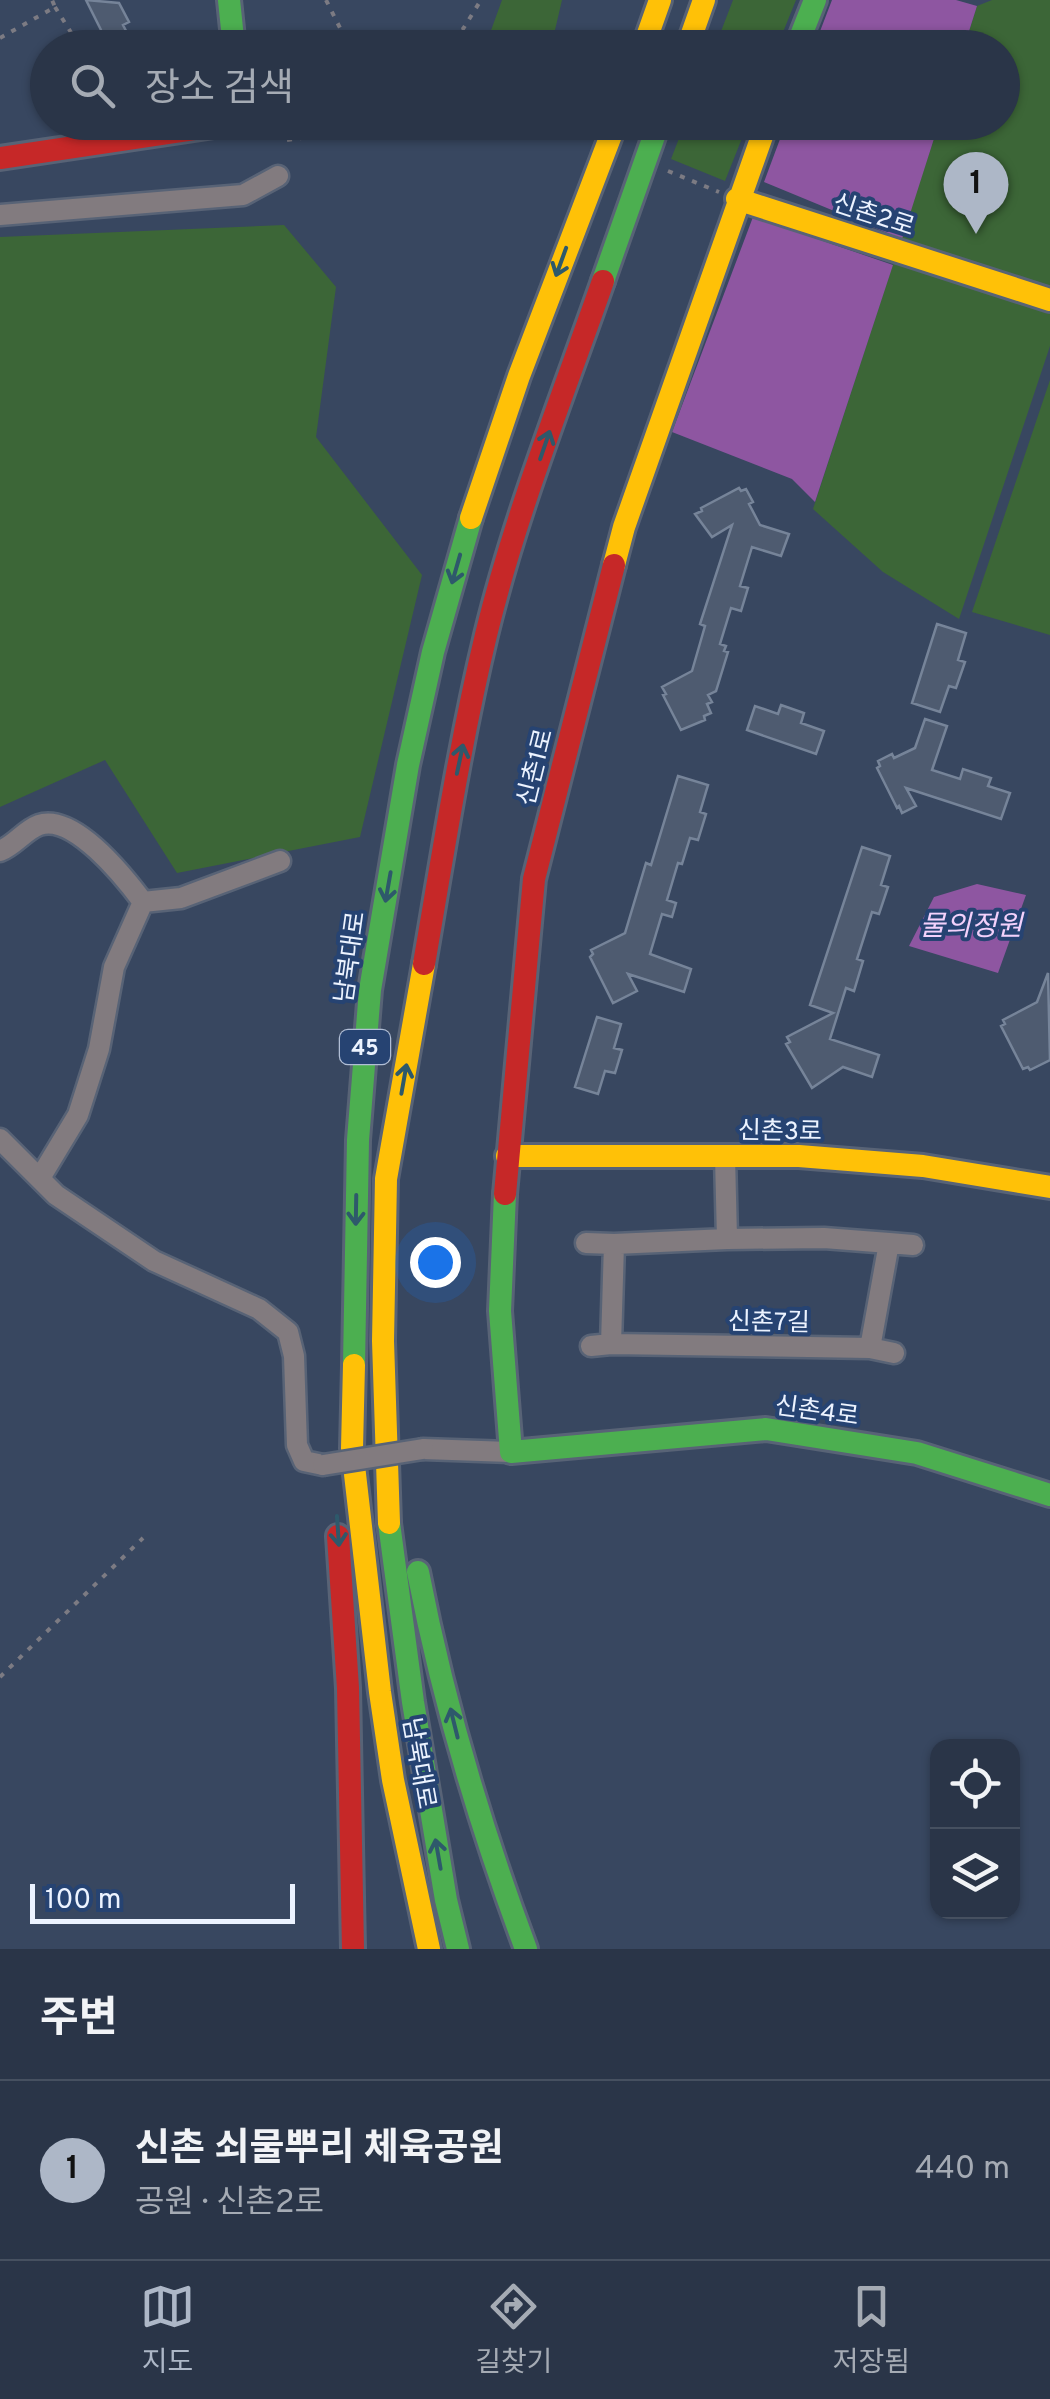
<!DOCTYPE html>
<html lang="ko">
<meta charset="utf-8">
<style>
:root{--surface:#2a3548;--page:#364052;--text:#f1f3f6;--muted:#a5abb4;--line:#465060;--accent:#adb7c7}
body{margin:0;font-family:Overpass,"Noto Sans KR",sans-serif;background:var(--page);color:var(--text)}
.controls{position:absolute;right:30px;bottom:30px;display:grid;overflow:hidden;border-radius:20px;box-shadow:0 2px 8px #0004}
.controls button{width:90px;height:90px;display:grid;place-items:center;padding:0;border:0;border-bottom:2px solid var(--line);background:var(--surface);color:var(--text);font:50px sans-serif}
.scale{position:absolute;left:30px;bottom:25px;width:265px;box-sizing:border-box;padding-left:10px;border:5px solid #ecf3ff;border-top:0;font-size:28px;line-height:35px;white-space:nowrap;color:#ecf3ff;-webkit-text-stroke:8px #264372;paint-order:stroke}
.you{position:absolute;left:435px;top:1262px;width:35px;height:35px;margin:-25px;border:8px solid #fff;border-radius:50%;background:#1a73e8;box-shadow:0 0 0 15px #1a73e833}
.badge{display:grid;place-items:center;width:65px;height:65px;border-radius:50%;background:var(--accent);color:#111;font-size:32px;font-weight:700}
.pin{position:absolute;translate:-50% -82px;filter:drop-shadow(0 2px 5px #0008)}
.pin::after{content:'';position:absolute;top:52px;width:35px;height:30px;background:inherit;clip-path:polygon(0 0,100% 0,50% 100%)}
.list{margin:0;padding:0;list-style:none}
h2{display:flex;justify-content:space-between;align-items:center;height:130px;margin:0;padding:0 40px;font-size:42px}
h2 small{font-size:32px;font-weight:400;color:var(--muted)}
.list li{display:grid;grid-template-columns:65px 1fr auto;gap:30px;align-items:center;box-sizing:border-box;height:180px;padding:0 40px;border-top:2px solid var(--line)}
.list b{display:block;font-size:38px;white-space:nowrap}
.list p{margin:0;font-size:32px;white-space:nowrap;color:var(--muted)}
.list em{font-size:32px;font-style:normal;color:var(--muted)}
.icon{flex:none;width:55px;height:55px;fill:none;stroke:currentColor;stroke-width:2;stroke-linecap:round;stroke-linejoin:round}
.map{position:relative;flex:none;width:1050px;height:1949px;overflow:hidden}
.search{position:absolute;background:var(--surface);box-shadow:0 2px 8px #0004;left:30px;right:30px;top:30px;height:110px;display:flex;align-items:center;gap:25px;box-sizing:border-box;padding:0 35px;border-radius:55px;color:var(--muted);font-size:38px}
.sheet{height:310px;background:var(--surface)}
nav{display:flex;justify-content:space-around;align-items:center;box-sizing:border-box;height:140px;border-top:2px solid var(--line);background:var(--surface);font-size:28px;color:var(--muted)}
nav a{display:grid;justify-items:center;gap:5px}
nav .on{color:var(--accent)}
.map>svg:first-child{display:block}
</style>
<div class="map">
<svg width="1050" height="1949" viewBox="0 0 1050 1949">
<rect width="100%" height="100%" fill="#384760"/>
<path fill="#3c6637" d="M502,0H562L551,47H485Z
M733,0H796L777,47H715Z
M992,0H1050V346L959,619L883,572L813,509L939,123L1002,122V48L964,47L977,6Z
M685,123H748L725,181L671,159Z
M284,225L336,287L316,437L422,575L360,837L177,873L105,760L0,807V237Z
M1050,380V635L972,612Z"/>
<path fill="#8e56a1" d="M832,0H956L977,6L964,47H814Z
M786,123H939L902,239L764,182Z
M753,217L893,265L815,502L792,479L672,432Z
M977,884L1026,895L998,973L909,946L934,897Z"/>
<path fill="#4e5b70" stroke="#768499" stroke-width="2.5" d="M86,0L119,3L129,22L123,25L135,48H110Z
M739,488L741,491L746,489L753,502L749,504L760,525L789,534L781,556L752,547L740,586L748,588L741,611L731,608L720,644L726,646L724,651L728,652L716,691L708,695L712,702L707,704L711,713L704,716L705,720L681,730L663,695L666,694L662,687L692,671L705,626L700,624L732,525L712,537L695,514L702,511L701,508Z
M937,624L966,633L958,660L965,662L956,688L949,686L940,712L912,703Z
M781,705L804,713L801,723L824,731L816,754L747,730L755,706L778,714Z
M925,719L947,726L932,770L960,779L963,769L991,778L988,786L1010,793L1001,819L906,788L916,806L902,813L899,806L897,808L877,768L880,766L878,761L892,754L894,758L915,748Z
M678,776L708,785L700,812L706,814L698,840L690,838L682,864L678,863L667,900L676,903L672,917L662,914L650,954L691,969L684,992L628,974L637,991L613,1003L590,957L593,954L591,950L625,933L646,863L651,865Z
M862,847L890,856L881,885L888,887L879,914L872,912L857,959L863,961L854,991L846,988L830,1039L879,1055L872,1077L843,1067L812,1088L786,1044L790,1042L787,1037L833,1013L810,1005Z
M1048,973L1050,1060L1030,1070L1028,1067L1023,1069L1001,1026L1005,1024L1003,1020L1037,1002Z
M597,1017L621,1024L614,1048L622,1050L615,1073L605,1071L598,1094L575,1087Z"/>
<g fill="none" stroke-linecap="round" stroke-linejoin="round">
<defs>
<path id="street" d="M0,215L243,195L278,176
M0,851C15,845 25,830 39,825C74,813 125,878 143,902L181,898L280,861
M0,1139L56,1195L154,1261L259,1309L288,1332L294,1356L297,1445L304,1461L323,1465
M725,1156L727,1239L824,1238L889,1243L870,1348L611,1344L614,1244L727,1239
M40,1178L78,1115L99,1049L114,967L143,902
M586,1243L614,1244
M889,1243L913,1245
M591,1346L611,1344
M870,1348L894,1353
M423,1449L511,1452"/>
<path id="fast" d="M229,0L234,48
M796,48L815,0
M603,281L659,122
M505,1194L500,1311L511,1452L766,1429L917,1453L1050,1495
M354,1365L358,1140L370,990L408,765L433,652L471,518
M389,1523L413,1702L446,1900L458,1949
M418,1572C443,1701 480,1826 526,1949"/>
<path id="slow" d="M643,48L660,0
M687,48L704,0
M737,199L1050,300
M471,518L519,376L616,122
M614,565L624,527L767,122
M507,1156H799L923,1166L1050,1187
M354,1365L352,1448L380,1692L393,1780L429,1949
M389,1523L383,1341L386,1179L424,964"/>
<path id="jam" d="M0,158L241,122
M424,964C443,854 460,743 486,635C515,515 562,398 603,281
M505,1194L534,879L614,565
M338,1536L348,1688L353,1949"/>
</defs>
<use href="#street" stroke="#586376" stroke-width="25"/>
<use href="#fast" stroke="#586376" stroke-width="28"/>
<use href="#slow" stroke="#586376" stroke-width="28"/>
<use href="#jam" stroke="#586376" stroke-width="28"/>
<path stroke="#7c7b83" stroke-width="4" stroke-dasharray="5 8" stroke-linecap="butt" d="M326,0L350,48
M55,7L77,42
M0,38L55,7L52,0
M413,48L463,29L481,0
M559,122L585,134
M287,140L420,122
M668,171L719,192
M0,1677L143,1538"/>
<use href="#street" stroke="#827b7f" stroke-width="20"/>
<use href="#fast" stroke="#4caf50" stroke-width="22"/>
<use href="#slow" stroke="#ffc107" stroke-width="22"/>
<use href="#jam" stroke="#c62828" stroke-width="22"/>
<defs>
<path id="street-bridge" d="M323,1465L423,1449"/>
</defs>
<use href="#street-bridge" stroke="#586376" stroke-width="25" stroke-linecap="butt"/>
<use href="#street-bridge" stroke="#827b7f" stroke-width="20"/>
</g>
<defs><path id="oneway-shaft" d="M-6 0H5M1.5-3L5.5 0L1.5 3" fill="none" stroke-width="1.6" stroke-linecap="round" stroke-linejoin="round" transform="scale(2.5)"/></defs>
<g stroke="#2e596b">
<use href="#oneway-shaft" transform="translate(561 262) rotate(110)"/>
<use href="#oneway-shaft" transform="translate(545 445) rotate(-71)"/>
<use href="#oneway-shaft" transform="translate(456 569) rotate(106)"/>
<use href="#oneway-shaft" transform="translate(460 759) rotate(-78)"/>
<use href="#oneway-shaft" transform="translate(388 887) rotate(100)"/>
<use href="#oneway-shaft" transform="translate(404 1079) rotate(-80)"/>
<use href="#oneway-shaft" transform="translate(356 1210) rotate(91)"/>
<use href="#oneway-shaft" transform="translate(338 1531) rotate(86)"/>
<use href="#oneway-shaft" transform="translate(454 1723) rotate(-104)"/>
<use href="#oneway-shaft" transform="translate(438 1854) rotate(-100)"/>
</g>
<g text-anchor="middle" stroke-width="8" stroke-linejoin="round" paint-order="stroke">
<rect fill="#264372" stroke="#b1bed5" stroke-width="2.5" x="340" y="1030" width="50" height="34" rx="8"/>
<g font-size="22" font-weight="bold" fill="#ecf3ff">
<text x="365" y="1055">45</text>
</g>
<g font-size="25" fill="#ecf3ff" stroke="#264372">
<text transform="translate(874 214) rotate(18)" y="9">신촌2로</text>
<text transform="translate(534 767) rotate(-76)" y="9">신촌1로</text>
<text transform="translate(349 957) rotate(-82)" y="9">남북대로</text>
<text transform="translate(780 1130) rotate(1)" y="9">신촌3로</text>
<text transform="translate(769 1321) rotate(1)" y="9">신촌7길</text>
<text transform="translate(817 1410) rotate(8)" y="9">신촌4로</text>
<text transform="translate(420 1763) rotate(80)" y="9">남북대로</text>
</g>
<g font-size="28" font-style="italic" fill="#f3d1fb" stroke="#264372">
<text x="971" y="935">물의정원</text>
</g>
</g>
</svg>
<div class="controls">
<button><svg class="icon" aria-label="locate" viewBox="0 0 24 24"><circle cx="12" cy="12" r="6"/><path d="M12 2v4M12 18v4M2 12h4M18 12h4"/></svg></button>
<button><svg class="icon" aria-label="layers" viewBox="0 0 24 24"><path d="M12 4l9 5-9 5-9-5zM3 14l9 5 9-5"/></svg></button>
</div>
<div class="scale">100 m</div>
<div class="you"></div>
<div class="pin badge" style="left:976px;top:234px">1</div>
<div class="search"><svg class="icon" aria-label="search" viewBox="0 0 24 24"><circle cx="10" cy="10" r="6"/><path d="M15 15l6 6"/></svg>장소 검색</div>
</div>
<section class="sheet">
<h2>주변<small></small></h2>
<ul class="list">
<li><span class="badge">1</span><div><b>신촌 쇠물뿌리 체육공원</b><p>공원 · 신촌2로</p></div><em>440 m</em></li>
</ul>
</section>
<nav>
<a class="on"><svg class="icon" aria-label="map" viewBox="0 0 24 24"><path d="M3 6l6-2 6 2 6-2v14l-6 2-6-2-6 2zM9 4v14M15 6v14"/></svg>지도</a>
<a><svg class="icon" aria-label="directions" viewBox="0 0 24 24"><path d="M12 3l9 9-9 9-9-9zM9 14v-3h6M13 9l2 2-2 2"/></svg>길찾기</a>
<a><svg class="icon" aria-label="saved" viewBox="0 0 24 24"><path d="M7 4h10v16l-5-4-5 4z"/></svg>저장됨</a>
</nav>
